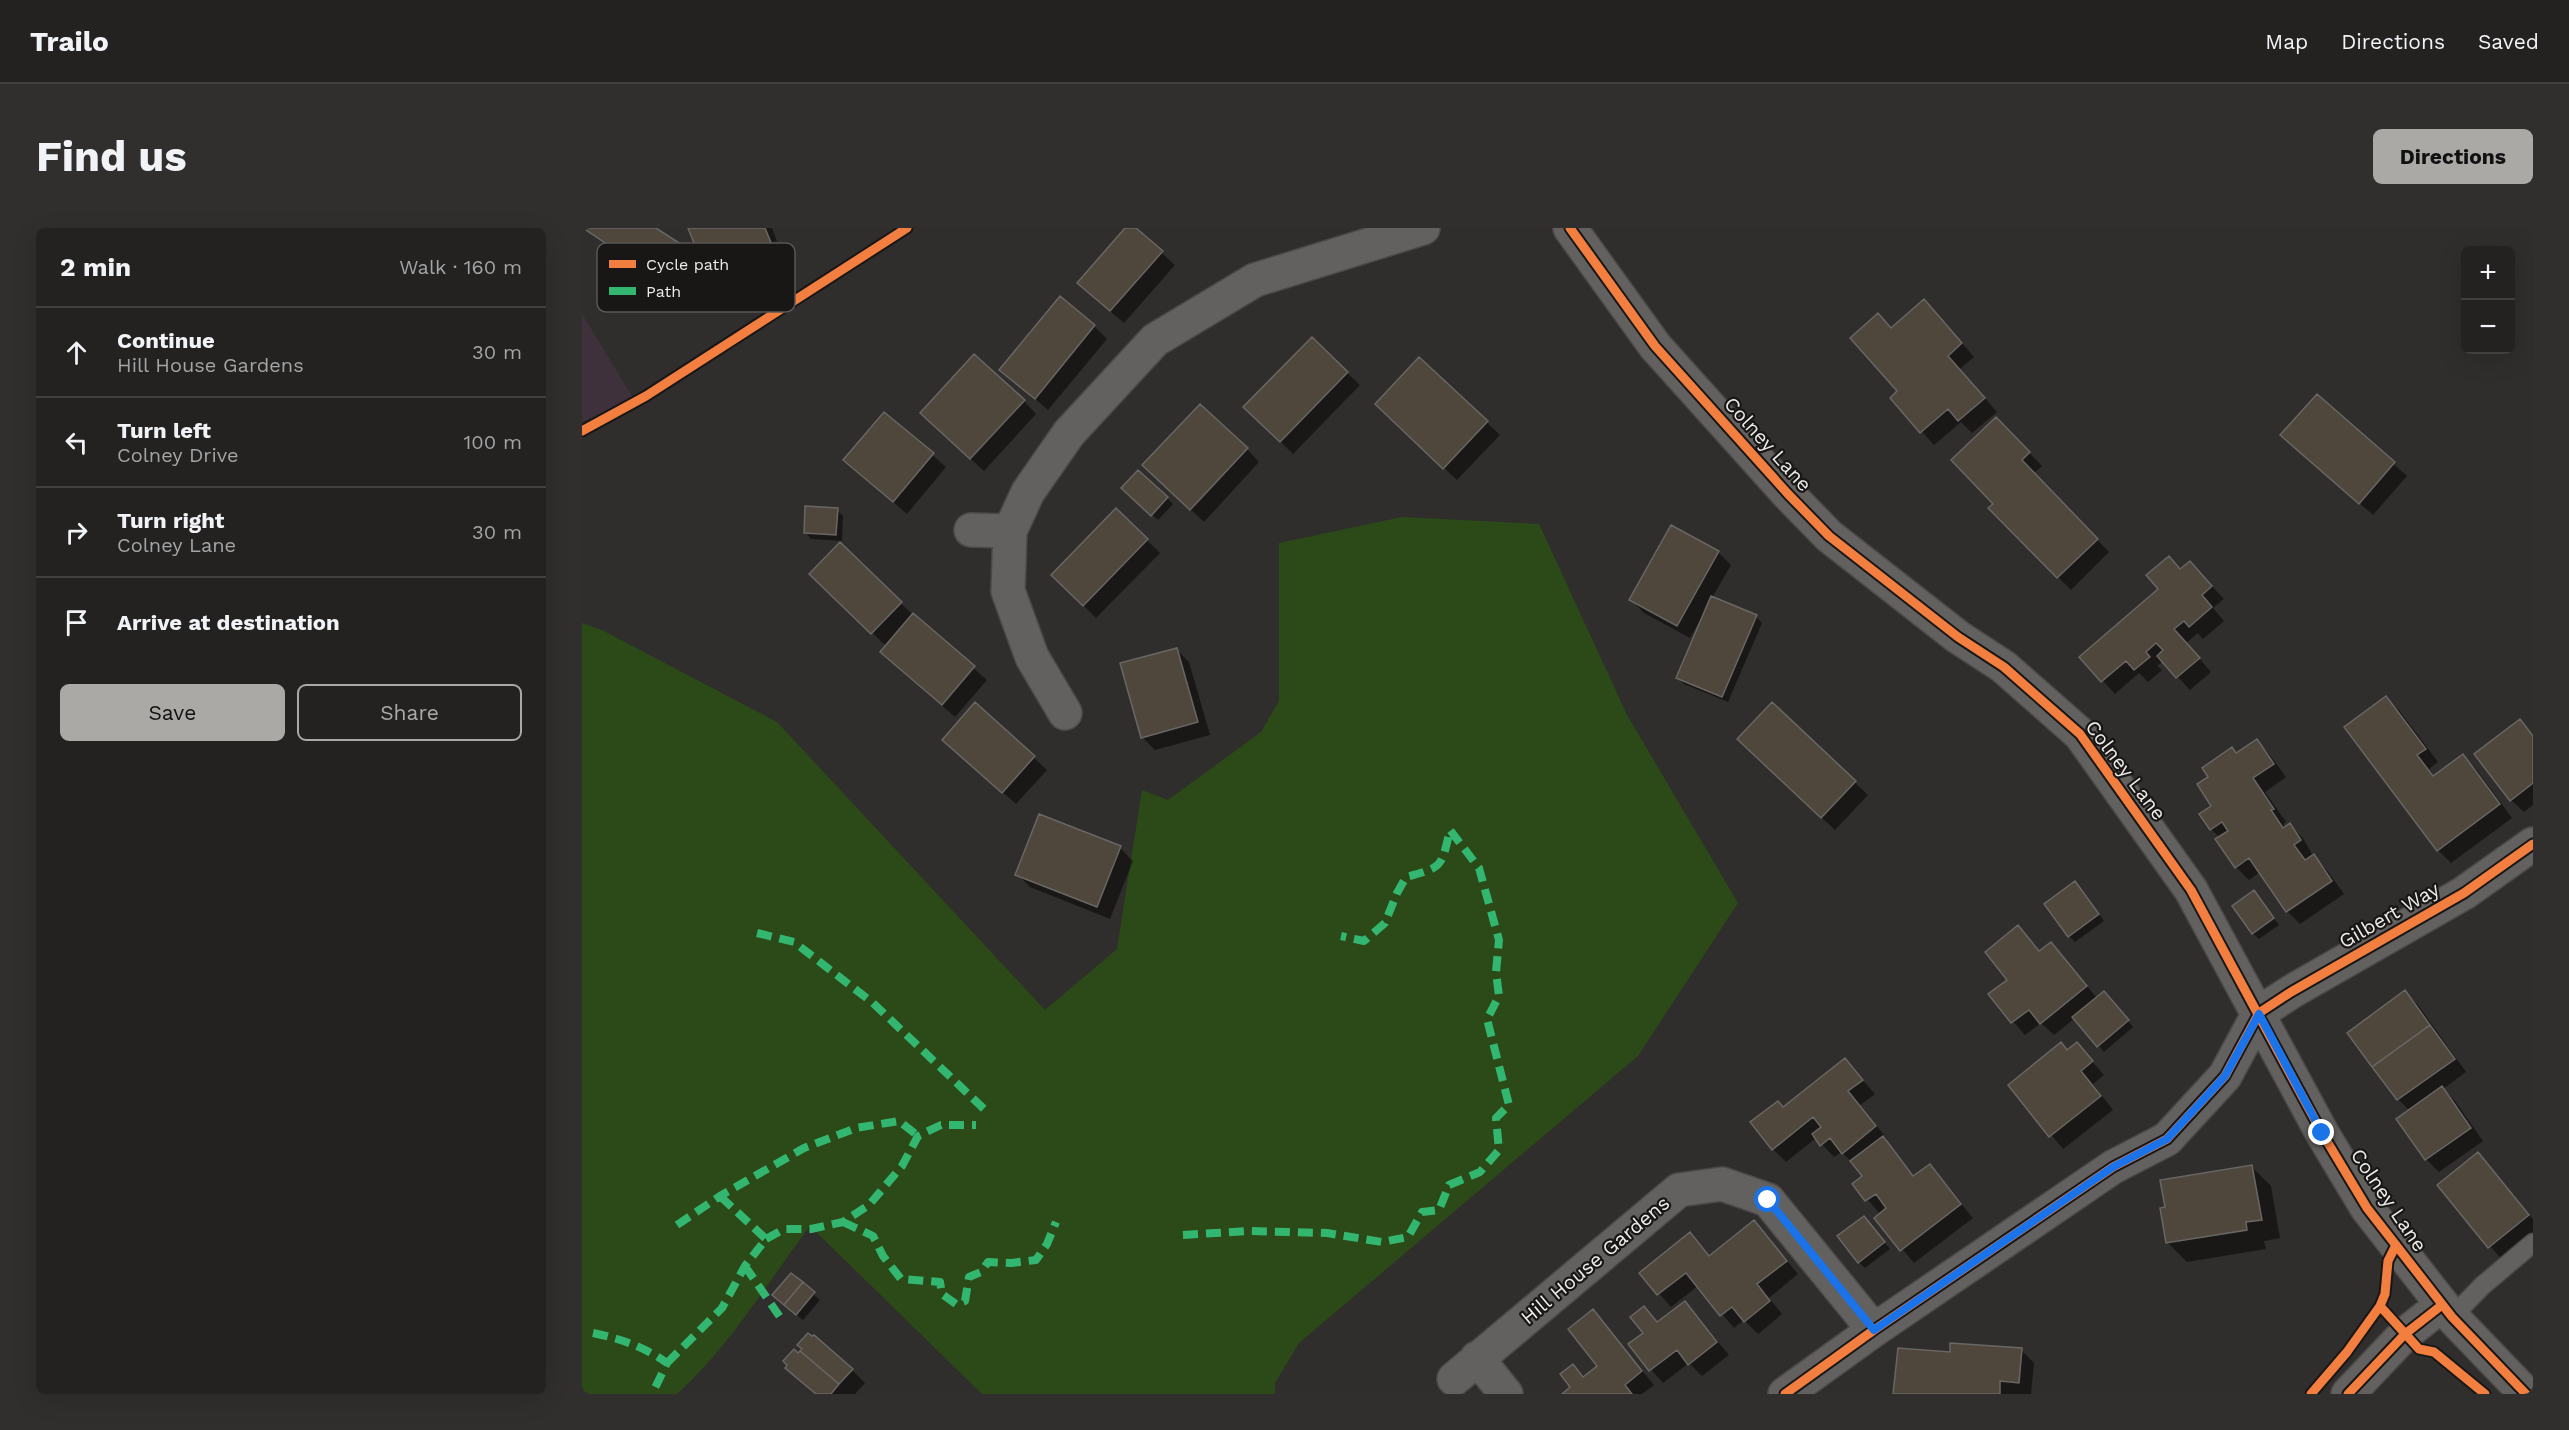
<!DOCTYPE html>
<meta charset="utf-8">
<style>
:root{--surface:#242221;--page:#302f2e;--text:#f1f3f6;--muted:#a3a4a5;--line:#413f3f;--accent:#aaa9a6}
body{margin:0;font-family:"Work Sans",sans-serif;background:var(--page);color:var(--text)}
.controls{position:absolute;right:18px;top:18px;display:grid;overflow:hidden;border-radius:9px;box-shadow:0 6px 24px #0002}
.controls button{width:54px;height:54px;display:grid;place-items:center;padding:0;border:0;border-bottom:2px solid var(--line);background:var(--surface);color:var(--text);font:30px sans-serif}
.stop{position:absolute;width:18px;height:18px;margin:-14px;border:4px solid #1a73e8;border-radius:50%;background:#fff}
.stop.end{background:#1a73e8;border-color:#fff;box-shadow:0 2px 6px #0008}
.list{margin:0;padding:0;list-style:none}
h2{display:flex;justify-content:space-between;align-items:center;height:78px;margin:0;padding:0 24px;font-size:26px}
h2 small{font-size:20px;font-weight:400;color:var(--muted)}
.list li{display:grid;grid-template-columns:39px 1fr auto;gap:18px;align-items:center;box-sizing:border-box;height:90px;padding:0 24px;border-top:2px solid var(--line)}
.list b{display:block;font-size:22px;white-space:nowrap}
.list p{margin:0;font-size:20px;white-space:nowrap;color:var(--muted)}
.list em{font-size:20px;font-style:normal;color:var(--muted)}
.actions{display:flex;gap:12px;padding:18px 24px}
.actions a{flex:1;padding:14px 0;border:2px solid var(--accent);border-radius:9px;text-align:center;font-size:21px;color:var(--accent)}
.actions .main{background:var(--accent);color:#111}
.icon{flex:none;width:33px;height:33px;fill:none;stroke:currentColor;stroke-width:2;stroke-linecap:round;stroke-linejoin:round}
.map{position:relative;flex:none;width:1951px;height:1166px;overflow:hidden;border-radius:9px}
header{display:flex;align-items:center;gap:36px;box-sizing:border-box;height:84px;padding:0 30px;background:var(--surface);border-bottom:2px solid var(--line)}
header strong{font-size:28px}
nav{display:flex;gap:33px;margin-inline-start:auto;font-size:21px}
.intro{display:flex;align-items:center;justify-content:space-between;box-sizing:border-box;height:144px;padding:0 36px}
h1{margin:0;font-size:42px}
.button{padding:15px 27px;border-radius:9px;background:var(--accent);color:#111;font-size:21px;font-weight:700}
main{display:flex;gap:36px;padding:0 36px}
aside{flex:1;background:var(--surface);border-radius:9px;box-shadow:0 6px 24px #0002}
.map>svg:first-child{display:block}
</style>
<header>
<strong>Trailo</strong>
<nav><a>Map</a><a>Directions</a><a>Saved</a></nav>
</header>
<div class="intro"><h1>Find us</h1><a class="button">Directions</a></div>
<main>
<aside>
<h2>2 min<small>Walk · 160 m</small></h2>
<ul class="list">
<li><svg class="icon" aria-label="ahead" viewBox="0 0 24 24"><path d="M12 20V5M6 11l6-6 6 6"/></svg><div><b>Continue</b><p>Hill House Gardens</p></div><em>30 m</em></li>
<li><svg class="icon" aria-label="left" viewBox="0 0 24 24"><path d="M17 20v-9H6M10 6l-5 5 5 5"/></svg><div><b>Turn left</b><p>Colney Drive</p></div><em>100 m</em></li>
<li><svg class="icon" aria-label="right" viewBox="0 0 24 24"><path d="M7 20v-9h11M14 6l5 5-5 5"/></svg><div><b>Turn right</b><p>Colney Lane</p></div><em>30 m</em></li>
<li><svg class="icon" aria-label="arrive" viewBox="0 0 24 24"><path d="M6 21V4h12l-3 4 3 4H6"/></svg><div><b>Arrive at destination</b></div></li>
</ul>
<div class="actions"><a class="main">Save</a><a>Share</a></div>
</aside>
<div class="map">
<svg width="1951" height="1166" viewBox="0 0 1951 1166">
<rect width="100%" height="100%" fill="#302e2c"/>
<path fill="#3e313c" d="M0,86L51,170L0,194Z"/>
<path fill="#2b4a18" d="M820,289L957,296L1045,487L1156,675L1056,828L717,1115L693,1155V1166H400L228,998C185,1055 148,1118 95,1166H0V395L22,403L195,494L463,782L535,721L560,562L586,572L679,504L697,473V315Z"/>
<path fill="#0007" d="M0,0H72L104,22L117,35L95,67Z
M108,0H190L195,13L129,39V42L196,16L202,30L137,55L125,42Z
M545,0H552L593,37L542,95L510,68Z
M1355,86L1392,129L1378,141L1415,184L1390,205L1379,194L1352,217L1310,170L1317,163L1296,87L1310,101Z
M512,98L525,111L466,182L419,142Z
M730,111L778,157L711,226L663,179Z
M838,131L918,207L875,252L808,189Z
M1735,168L1825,248L1791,287L1700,207Z
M442,173L454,186L402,243L353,198Z
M303,186L364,239L325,286L263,232Z
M1414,191L1460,238L1451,246L1527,324L1489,362L1408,280L1413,276Z
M665,221L677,234L622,294L575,250Z
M547,266L585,270L591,276L576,292Z
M255,282L261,288L260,313L229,311L223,304Z
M534,282L578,325L514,390L471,347Z
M258,316L331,387L405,452L373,489L312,436L300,424L304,418L229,346Z
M1136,324L1149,337L1130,370L1174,389L1180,395L1146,474L1102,456L1096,450L1119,395L1117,394L1108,410L1062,385L1049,372Z
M1608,335L1642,371L1631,380L1642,393L1621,411L1616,405L1604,415L1629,444L1608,462L1581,433L1575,438L1580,442L1566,454L1557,445L1533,466L1499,429Z
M594,421L607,434L628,507L573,522L560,509Z
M1804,470L1817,482L1856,534L1847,541L1853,549L1881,528L1894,541L1930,590L1869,635L1856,622Z
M1190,476L1286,567L1253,602L1170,524Z
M394,477L465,542L434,576L375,524Z
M1938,493L1951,506V577L1942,584L1929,572Z
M1675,513L1687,526L1704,549L1683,564L1704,594L1701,596L1704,600L1708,597L1721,610L1730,626L1744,641L1762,666L1718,696L1705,683L1678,644L1667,652L1654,639L1638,610L1629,601L1631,578L1628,549L1650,521L1655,526Z
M538,620L551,633L528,691L448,659L435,646Z
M1499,661L1522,693L1493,714L1487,708Z
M1672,664L1697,697L1677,711L1671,705Z
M1436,699L1459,724L1469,716L1515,770L1528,771L1551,799L1522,824L1493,790L1472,807L1459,795L1443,807L1408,767L1427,752Z
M1823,764L1836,777L1884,844L1861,861L1873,873L1901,913L1857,944L1844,931L1816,891L1828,883L1816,871L1767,805Z
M1495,816L1522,847L1511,856L1531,882L1481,921L1428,857Z
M1263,832L1293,866L1278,877L1306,912L1304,913L1333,949L1347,938L1391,990L1332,1035L1294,990L1299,987L1272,956L1282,948L1260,924L1252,929L1234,910L1204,934L1191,921L1201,881Z
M1896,926L1951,991V1007L1920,1032L1857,957Z
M1669,938L1689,958L1698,1010L1682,1013L1684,1021L1605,1034L1586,1015Z
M1172,994L1216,1046L1187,1070L1200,1086L1176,1106L1162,1092L1152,1100L1116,1058L1089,1079L1059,1045L1108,1006L1128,1028Z
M1287,996L1308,1021L1283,1040L1277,1034Z
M209,1047L238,1072L221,1092L198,1073Z
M1103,1075L1147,1127L1120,1148L1107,1135L1081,1155L1048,1117L1063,1105L1062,1080L1076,1095Z
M1011,1083L1072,1157L1060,1166H982L990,1160L991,1138L1003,1149L1017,1138Z
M221,1121L270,1142L283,1155L273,1166H234L205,1140Z
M1439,1122L1452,1135L1449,1166H1313L1369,1125Z"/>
<path fill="#4f463c" stroke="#686765" stroke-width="1.5" d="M1,0H74L105,20L82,55Z
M106,0H183L190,17L123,43Z
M543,0H554L581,23L528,83L495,55Z
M478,68L513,97L453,171L417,142Z
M1342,71L1380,115L1366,128L1403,170L1376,193L1366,181L1338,205L1308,170L1315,163L1268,110L1296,85L1309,100Z
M730,109L766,144L698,214L661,179Z
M392,126L443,172L388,231L338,185Z
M837,129L906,193L861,241L793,176Z
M1735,166L1813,234L1777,276L1698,207Z
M618,176L666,220L608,282L560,237Z
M302,184L352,225L311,274L261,232Z
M1414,189L1448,224L1440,232L1516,311L1475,350L1406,280L1411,276L1369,232Z
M556,242L586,269L569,288L539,260Z
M223,278L256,280L254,307L222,305Z
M534,280L566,311L501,378L469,347Z
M1089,297L1137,323L1095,398L1047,372Z
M258,314L320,374L289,406L227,346Z
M1587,328L1598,341L1608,333L1630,358L1620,367L1630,379L1607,399L1602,393L1592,401L1618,430L1594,450L1575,428L1581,422L1574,415L1564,424L1568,429L1552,442L1544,433L1519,454L1497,429L1576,361L1564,347Z
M1129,368L1175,387L1140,469L1094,450Z
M331,385L393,438L360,477L298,424Z
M595,420L616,494L559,510L538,435Z
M1804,468L1844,521L1835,527L1851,548L1881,526L1918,576L1855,623L1762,499Z
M393,474L453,528L420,565L360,512Z
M1190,474L1274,553L1239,590L1155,511Z
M1938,491L1951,508V555L1928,573L1892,526Z
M1675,511L1692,536L1671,550L1692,581L1689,582L1701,600L1708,595L1719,612L1712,617L1723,632L1732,626L1750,653L1704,684L1667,630L1653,640L1633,611L1646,603L1640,594L1628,602L1617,586L1629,578L1615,556L1626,549L1620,540L1650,519L1654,525Z
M457,586L539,618L515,679L433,647Z
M1493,653L1517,686L1486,709L1462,676Z
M1672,662L1692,690L1670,706L1650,678Z
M1436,697L1457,723L1469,714L1505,758L1458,796L1447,782L1429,795L1406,766L1425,752L1403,724Z
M1823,762L1848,797L1790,839L1765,805Z
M1522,763L1547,792L1515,819L1490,789Z
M1848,797L1873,831L1815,872L1790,839Z
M1479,814L1485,822L1495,814L1511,833L1499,843L1519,868L1467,909L1426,857Z
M1263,830L1281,852L1266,863L1294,898L1260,926L1248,910L1238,918L1230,906L1239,899L1231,889L1190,922L1168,894L1196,873L1201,879Z
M1860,858L1889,900L1843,932L1814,891Z
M1301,908L1331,948L1348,936L1379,976L1318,1023L1292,990L1304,980L1294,966L1283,973L1270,956L1280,948L1268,933Z
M1896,924L1947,987L1906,1020L1855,957Z
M1670,937L1680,992L1664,994L1665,1002L1584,1015L1578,980L1583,979L1578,952Z
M1282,988L1303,1014L1276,1035L1255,1008Z
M1172,992L1205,1033L1175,1056L1188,1073L1162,1094L1150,1079L1138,1088L1104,1045L1075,1067L1057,1045L1108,1004L1127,1028Z
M209,1045L221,1054L202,1077L190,1067Z
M221,1054L233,1064L214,1087L202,1077Z
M1103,1073L1135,1114L1106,1137L1095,1122L1067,1143L1046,1116L1061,1105L1048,1089L1062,1078L1075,1094Z
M1011,1081L1060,1143L1043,1157L1050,1166H980L988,1159L978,1146L991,1136L1001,1149L1015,1138L986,1101Z
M226,1105L230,1108L232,1107L271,1141L257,1156L218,1123L220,1121L215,1117Z
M1368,1115L1440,1120L1437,1155L1418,1153V1166H1311L1316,1120L1368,1124Z
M212,1121L216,1125L218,1123L257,1156L249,1166H234L203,1140L205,1137L201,1133Z"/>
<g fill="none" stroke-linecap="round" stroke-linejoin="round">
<defs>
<path id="lane" d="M1870,1089L1900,1058L1951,1015"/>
<path id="street" d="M988,0L1073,118L1206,266L1247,308L1376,409L1422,439L1498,506L1609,662L1740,905L1785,980L1870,1089L1944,1166
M389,302L428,303
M483,485L450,429L426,363L428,303L446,264L487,205L573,112L673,52L841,0
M895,1130L924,1166
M872,1151L1097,962L1140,956L1186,972L1292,1102
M1203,1166L1292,1102L1531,939L1585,911L1643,848L1677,785L1709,764L1882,665L1951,616
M1766,1166L1823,1106L1860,1077"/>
</defs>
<use href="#lane" stroke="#4a4948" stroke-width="21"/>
<use href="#street" stroke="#4a4948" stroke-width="36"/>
<use href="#lane" stroke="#62615f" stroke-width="18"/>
<use href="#street" stroke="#62615f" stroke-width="33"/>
<path stroke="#33b770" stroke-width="8" stroke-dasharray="15 8" stroke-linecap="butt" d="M175,705L212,714L291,775L402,881
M261,994L291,1008L301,1028L319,1051L358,1054L360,1066L374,1076L383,1073L387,1049L399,1044L406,1034L429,1035L454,1032L465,1016L474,994
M95,997L138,968L222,920L274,900L317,893L336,908
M601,1007L667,1003L745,1005L800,1014L826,1009L840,984L857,982L867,957L898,944L917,922L914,890L927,877L905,791L917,768L914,744L917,712L897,640L868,602C859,639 862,639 824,649L815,665L803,695L782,713L759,708
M184,1011L202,1001H229L261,994L287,977L320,938L336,908L359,897H394
M163,1038L202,1095
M11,1105C39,1111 61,1118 85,1135L70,1166
M85,1135L140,1080L163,1038L184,1011L138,968"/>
<defs>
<path id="cycleway" d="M988,0L1073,118L1206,266L1247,308L1376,409L1422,439L1498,506L1609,662L1740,905L1785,980L1870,1089L1944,1166
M0,203L64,168L325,0
M1798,1078L1837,1121L1852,1124L1903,1166
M1203,1166L1292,1102L1531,939L1585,911L1643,848L1677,785L1709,764L1882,665L1951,616
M1729,1166L1765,1124L1798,1078L1803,1066L1806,1033L1814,1017
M1766,1166L1823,1106L1860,1077"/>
</defs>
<use href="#cycleway" stroke="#181716" stroke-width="13"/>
<use href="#cycleway" stroke="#f27e40" stroke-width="9"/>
</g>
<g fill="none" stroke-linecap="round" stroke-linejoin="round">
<path stroke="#1a73e8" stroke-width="8" d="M1186,972L1292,1102L1531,939L1585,911L1643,848L1677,786L1740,905"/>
</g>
<g text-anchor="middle" stroke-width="4.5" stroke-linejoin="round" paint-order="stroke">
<g font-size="20" fill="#ecebe8" stroke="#181716">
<text transform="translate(1186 216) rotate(48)" y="7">Colney Lane</text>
<text transform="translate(1544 542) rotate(53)" y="7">Colney Lane</text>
<text transform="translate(1807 687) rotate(-30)" y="7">Gilbert Way</text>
<text transform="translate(1807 972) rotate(56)" y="7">Colney Lane</text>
<text transform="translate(1013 1032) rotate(-40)" y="7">Hill House Gardens</text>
</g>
</g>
<rect x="15" y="15" width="198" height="69" rx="9" fill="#181716" stroke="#585755" stroke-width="1.5"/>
<rect x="27" y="32" width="27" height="8" fill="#f27e40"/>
<rect x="27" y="59" width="27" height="8" fill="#33b770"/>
<g font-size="16" fill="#ecebe8">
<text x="64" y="42">Cycle path</text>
<text x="64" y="69">Path</text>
</g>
</svg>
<div class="controls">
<button>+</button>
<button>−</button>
</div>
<div class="stop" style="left:1186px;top:972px"></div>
<div class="stop end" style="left:1740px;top:905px"></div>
</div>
</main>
